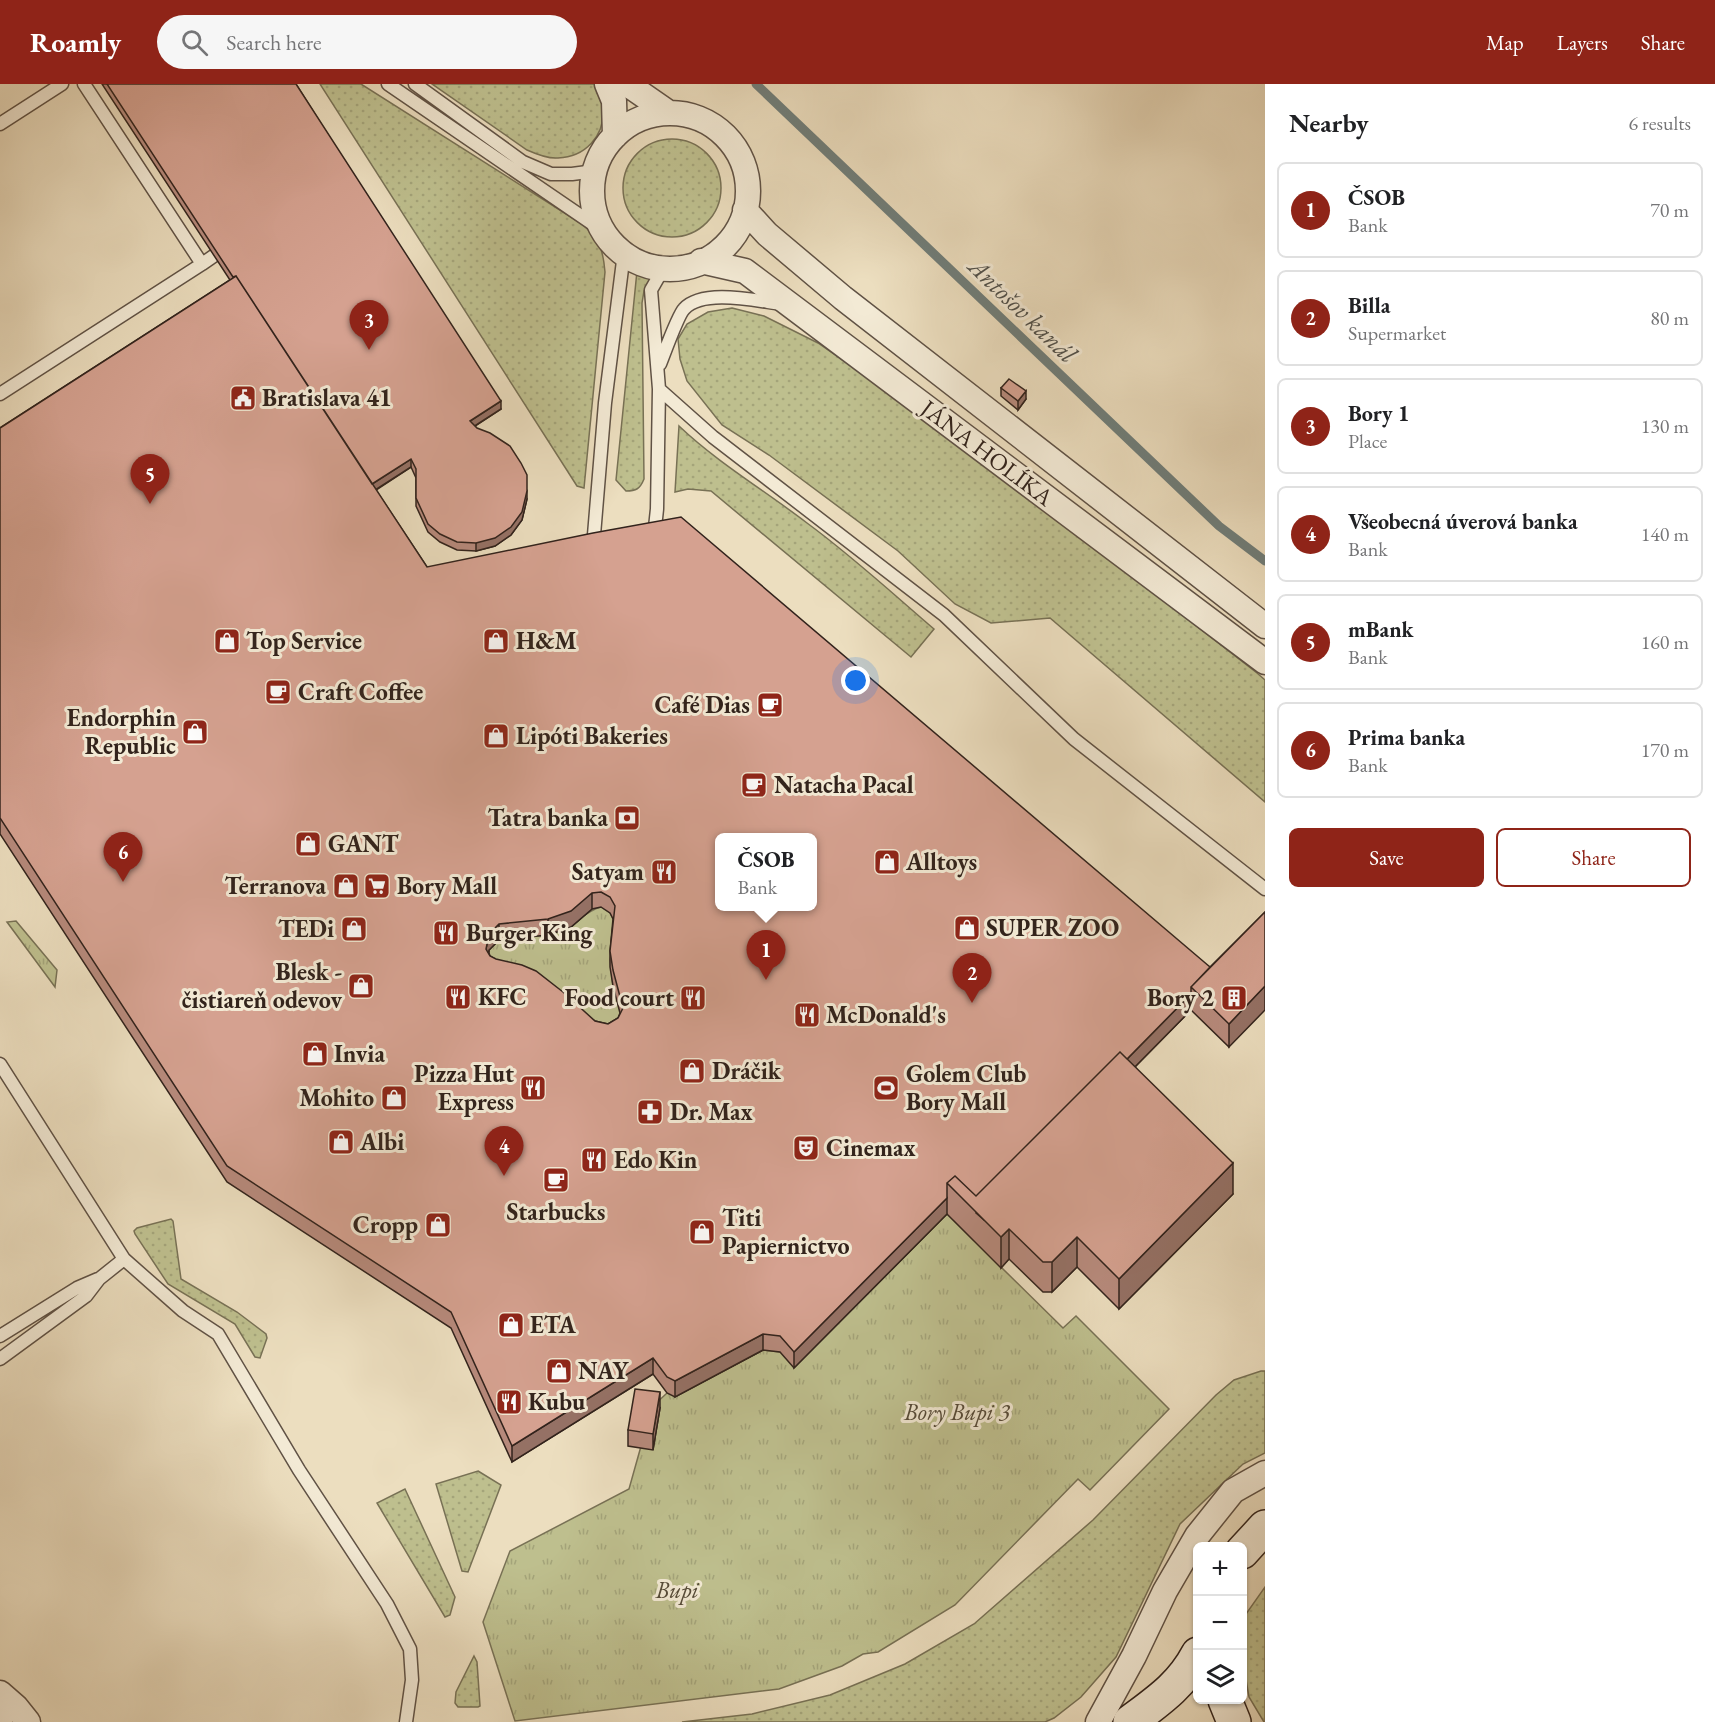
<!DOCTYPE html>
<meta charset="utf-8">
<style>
:root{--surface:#fff;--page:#f6f6f6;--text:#202124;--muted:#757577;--line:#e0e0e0;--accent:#8f2418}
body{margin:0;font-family:"EB Garamond",serif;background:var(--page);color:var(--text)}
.controls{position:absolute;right:18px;bottom:18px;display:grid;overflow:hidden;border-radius:9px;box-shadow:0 2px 4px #0004}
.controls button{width:54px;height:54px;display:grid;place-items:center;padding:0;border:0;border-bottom:2px solid var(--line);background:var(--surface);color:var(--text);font:30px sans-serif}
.you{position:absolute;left:856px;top:597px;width:21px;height:21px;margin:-15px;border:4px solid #fff;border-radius:50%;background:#1a73e8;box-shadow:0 0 0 9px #1a73e833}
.badge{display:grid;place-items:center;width:39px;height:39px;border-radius:50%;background:var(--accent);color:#fff;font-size:20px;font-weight:700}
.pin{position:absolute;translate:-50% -50px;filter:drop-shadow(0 2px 3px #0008)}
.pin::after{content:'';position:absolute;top:32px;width:21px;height:18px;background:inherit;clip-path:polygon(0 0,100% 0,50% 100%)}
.popup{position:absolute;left:715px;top:749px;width:102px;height:78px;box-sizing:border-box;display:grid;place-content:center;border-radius:9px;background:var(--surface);filter:drop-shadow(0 2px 4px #0005);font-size:20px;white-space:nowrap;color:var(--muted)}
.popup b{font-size:22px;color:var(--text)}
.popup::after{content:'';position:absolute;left:50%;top:100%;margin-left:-12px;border:12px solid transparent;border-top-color:var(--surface)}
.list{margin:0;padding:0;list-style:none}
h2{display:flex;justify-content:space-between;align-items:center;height:78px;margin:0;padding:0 24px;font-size:26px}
h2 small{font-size:20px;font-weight:400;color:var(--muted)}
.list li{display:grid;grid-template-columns:39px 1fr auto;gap:18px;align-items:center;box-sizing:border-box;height:96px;margin:0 12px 12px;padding:0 12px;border:2px solid var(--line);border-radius:9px}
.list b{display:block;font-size:22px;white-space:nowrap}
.list p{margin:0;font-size:20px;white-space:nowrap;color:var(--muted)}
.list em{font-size:20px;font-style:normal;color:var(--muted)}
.actions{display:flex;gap:12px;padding:18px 24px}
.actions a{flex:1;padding:14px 0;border:2px solid var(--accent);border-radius:9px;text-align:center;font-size:21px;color:var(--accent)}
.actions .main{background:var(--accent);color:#fff}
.icon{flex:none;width:33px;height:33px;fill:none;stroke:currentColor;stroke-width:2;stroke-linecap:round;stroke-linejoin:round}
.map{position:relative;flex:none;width:1265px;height:1638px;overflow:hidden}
header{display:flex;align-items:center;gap:36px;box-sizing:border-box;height:84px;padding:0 30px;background:var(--accent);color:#fff}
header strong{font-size:28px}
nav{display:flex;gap:33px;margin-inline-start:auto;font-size:21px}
.search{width:420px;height:54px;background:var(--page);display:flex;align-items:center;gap:15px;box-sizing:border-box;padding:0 21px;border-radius:33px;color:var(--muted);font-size:22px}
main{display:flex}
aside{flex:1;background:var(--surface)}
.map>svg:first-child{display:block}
</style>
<header>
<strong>Roamly</strong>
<div class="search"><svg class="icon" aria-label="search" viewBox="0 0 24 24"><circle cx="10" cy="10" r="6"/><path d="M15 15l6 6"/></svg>Search here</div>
<nav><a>Map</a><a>Layers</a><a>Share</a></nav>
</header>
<main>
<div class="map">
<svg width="1265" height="1638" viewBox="0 0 1265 1638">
<defs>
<pattern id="grass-dots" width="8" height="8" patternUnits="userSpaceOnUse" patternTransform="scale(1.5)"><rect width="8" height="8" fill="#bebf8e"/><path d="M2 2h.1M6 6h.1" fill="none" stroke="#a4a47a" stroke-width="1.8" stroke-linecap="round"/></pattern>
<pattern id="park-tufts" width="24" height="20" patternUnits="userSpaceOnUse" patternTransform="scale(1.5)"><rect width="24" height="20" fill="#bebf8e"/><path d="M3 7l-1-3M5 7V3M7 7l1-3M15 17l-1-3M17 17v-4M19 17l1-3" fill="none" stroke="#a4a47a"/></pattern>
</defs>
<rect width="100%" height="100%" fill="#ecdebf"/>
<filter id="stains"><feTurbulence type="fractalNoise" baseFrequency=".00333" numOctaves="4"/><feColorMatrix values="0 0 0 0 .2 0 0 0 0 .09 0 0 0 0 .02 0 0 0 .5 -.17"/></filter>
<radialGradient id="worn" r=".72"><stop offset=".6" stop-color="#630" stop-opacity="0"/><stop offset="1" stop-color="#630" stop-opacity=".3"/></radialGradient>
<path fill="url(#grass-dots)" stroke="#787155" stroke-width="1.5" d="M320,0H361L582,140C600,156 603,165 605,188L584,404L577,402Z
M432,0H595L598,3C599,10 603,18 603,25C605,52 585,73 558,74C548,75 536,70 527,66Z
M623 104a49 49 0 1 1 98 0a49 49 0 1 1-98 0Z
M637,187L652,192L644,207L642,219L644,395C640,405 636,407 626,407L616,396Z
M732,224L764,232L818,259L953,353L1257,589L1265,596V718L1050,534L991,539L955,520L898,467L769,371L722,341L687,297L680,275L678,255L687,240L708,228Z
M679,342C718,379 764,406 807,439C852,472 892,509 934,545L911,573L711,407L688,405L675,408Z
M171,1135L173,1137L181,1195L237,1228L266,1250L267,1254L260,1274L255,1273L235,1240L168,1200L135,1150L134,1147L137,1144Z
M1261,1287H1265V1369L1243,1380L1180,1440L1116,1573L1081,1613L1054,1634L1045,1638H682L752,1630L830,1611L905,1580L974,1540L1093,1436L1216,1311L1234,1296Z
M478,1387L501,1401L468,1488L462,1487L436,1400Z
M405,1405L455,1513L450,1531L445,1533L377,1419Z
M1265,1503V1638H1264L1249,1613L1243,1579L1242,1559L1246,1530Z
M474,1572L477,1578L480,1622L478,1623H458L455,1619L456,1608Z"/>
<path fill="url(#park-tufts)" stroke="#787155" stroke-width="1.5" d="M601,823L610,829L615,838L610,876L613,902L623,934L618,950L486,877L489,866L499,856C517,850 537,855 556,849C573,844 584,827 601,823Z
M16,837L57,886L55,903L7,838Z
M947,1130L1063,1244L1076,1232L1169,1325L1090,1406L1078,1395L955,1521L878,1568L863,1570L842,1582L779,1605L515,1637L483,1538L510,1467L629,1405L652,1323L667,1309L675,1312L763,1266L780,1268Z"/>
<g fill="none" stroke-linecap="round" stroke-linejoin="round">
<path stroke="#707e7a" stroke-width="9" d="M756,0L1219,442L1265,477"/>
<defs>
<path id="lane" d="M388,0L603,147
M415,0L523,78L551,90H572L595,87
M0,40L62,0
M202,180L228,162
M660,280C664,270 678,231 684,225C703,204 757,217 782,220
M659,305L713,353L944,531L1074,655L1265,805
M0,310L202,180L84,0
M654,453L657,425L659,305L651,206L659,192L667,184
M593,463L605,319L624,169
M0,980L124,1175L183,1227L218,1250L299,1386L387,1520L410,1565L412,1596L406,1638
M0,1252L77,1204L98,1195
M0,1275L86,1212L99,1195L124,1175"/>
<path id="street" d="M607,0L614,17L615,52
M627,0L669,29
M592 107a78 78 0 1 1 156 0a78 78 0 1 1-156 0Z
M745,126L767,150L843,214L1265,542
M701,177L745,187L1265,578
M0,1609L16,1623L28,1638
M0,1637V1638
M1098,1638L1134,1572L1165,1507L1197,1452L1233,1407L1265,1389"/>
<path id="secondary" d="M1242,1468L1265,1443
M1225,1616L1234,1638
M1130,1638C1158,1617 1181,1602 1198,1570"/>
</defs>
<use href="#lane" stroke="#605245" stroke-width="15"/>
<use href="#street" stroke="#605245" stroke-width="27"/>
<use href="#secondary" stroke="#32231c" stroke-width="36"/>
<use href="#lane" stroke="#f3ead5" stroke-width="12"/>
<use href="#street" stroke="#f3ead5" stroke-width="24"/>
<use href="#secondary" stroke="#f3ead5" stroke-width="33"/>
</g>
<path fill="#b78a7c" stroke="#32231c" stroke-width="1.5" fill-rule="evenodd" d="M102,0H296L501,325L475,342L527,415L522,436L511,451L495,462L476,467L457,466L440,458L428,448L416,422V394L411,383L376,406L427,483L1210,883L1265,828L1229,963L1191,926L1135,983L1233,1110L1119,1225L1077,1183L1052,1208H1043L1009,1175L1001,1184L947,1130L794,1284L780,1268L763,1266L675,1313L667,1309L653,1290L512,1378L451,1244L227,1098L0,750V344L230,196ZM601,823L610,829L613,835L610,867V883L613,902L620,929L618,934L608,940L595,937L490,872L489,869V866L499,856L548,851L571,843L592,825Z
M1001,304L1026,315L1018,326L1001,312Z
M660,1324L653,1366L628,1362V1346Z"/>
<path fill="#957165" stroke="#32231c" stroke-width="1.5" d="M1026,307V315L1018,326V317Z
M501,317V325L470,345V337Z
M411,375V383L369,410V402Z
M527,407V415L522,436L511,451L495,462L476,467V459Z
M592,809V825L571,843L548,851V835Z
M499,840V856L489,866L486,881V865L489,850Z
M1265,902V926L1229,963V940Z
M1191,910V926L984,1136L976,1129Z
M1233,1079V1110L1119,1225V1195Z
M947,1114V1130L794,1284V1268Z
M1009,1145V1175L1001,1184V1153Z
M1077,1153V1183L1052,1208V1178Z
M763,1250V1266L675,1313V1297Z
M653,1274V1290L512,1378V1362Z
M660,1308V1324L653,1366V1350Z"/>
<path fill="#d5a190" stroke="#32231c" stroke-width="1.5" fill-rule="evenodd" d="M107,0H296L501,317L470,337L477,344L490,349L510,362L521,379L527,391V407L522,428L511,443L495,454L476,459L457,458L440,450L428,440L416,414V385L411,375L372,400L236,192L233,193Z
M236,192L427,483L593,449L681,433L1210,883L1191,903V910L1127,975L1120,968L976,1112L955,1092L947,1099V1114L794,1268L780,1252L763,1250L675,1297L667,1293L653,1274L512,1362L451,1228L227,1082L0,734V344ZM720,753H813V822H720ZM601,808L610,813L615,822L610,867L613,886L623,924L618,934L608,940L595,937L563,908L536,887L522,881L496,875L490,872L486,865L489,850L499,840L548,835L571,827L592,809Z
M1009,295L1026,307L1018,317L1001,304Z
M1265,828V902L1229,940L1191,903Z
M1120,968L1233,1079L1119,1195L1077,1153L1052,1178H1043L1009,1145L1001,1153L947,1099L955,1092L976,1112Z
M635,1305L660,1308L653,1350L628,1346Z"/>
<defs>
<symbol id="civic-square" viewBox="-11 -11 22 22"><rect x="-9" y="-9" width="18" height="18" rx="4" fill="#8f2418" stroke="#f3ead5"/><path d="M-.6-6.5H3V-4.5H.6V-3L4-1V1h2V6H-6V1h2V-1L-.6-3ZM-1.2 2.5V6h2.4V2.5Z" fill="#fff"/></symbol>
<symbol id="shop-square" viewBox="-11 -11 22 22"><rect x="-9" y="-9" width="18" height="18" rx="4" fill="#8f2418" stroke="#f3ead5"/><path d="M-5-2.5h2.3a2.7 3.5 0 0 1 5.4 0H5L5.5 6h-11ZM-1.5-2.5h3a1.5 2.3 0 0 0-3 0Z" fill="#fff"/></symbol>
<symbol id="cafe-square" viewBox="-11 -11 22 22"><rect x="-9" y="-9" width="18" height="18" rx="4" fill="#8f2418" stroke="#f3ead5"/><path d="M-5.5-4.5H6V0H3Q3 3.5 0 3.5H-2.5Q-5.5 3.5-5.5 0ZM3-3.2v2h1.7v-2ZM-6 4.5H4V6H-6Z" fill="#fff"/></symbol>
<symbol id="bank-square" viewBox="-11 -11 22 22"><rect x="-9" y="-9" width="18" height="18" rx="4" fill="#8f2418" stroke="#f3ead5"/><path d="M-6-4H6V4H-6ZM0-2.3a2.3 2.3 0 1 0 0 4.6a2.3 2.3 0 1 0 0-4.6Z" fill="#fff"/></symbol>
<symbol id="restaurant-square" viewBox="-11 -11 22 22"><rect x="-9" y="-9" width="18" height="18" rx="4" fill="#8f2418" stroke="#f3ead5"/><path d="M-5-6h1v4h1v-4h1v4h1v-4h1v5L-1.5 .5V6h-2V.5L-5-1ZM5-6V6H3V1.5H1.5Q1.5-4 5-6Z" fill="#fff"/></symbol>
<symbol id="supermarket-square" viewBox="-11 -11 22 22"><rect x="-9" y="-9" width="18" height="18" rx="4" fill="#8f2418" stroke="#f3ead5"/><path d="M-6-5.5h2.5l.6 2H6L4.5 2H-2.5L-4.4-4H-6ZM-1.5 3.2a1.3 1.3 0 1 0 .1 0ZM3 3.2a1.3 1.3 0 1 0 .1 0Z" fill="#fff"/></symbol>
<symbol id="building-square" viewBox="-11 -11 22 22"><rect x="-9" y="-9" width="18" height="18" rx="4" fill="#8f2418" stroke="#f3ead5"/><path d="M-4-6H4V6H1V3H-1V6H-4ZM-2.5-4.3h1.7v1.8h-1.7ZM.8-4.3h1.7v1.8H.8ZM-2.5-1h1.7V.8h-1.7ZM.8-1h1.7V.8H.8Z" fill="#fff"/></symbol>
<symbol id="stadium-square" viewBox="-11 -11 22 22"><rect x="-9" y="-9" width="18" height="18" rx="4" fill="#8f2418" stroke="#f3ead5"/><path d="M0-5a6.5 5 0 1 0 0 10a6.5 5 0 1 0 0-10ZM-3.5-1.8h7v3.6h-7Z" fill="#fff"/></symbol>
<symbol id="pharmacy-square" viewBox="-11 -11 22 22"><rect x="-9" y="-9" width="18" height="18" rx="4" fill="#8f2418" stroke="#f3ead5"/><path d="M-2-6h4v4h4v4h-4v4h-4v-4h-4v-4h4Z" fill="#fff"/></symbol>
<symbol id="theatre-square" viewBox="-11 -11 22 22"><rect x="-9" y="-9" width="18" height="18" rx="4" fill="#8f2418" stroke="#f3ead5"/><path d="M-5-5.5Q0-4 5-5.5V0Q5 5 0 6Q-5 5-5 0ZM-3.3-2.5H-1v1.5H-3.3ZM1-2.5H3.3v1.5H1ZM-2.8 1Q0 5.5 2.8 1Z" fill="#fff"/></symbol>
</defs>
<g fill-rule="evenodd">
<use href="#civic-square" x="228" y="299" width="30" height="30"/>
<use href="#shop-square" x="212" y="542" width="30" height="30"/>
<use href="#shop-square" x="481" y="542" width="30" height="30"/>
<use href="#cafe-square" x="263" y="593" width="30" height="30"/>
<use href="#cafe-square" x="755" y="606" width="30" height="30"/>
<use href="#shop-square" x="180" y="633" width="30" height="30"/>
<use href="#shop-square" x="481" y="637" width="30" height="30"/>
<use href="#cafe-square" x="739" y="686" width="30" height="30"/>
<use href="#bank-square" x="612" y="719" width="30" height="30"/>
<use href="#shop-square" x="293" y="745" width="30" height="30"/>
<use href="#shop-square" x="872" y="763" width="30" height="30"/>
<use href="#restaurant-square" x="649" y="773" width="30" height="30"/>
<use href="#shop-square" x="331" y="787" width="30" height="30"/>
<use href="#supermarket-square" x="362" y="787" width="30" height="30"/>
<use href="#shop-square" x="952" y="829" width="30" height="30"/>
<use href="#shop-square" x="339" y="830" width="30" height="30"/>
<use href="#restaurant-square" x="431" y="834" width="30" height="30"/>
<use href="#shop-square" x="346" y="887" width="30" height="30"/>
<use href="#restaurant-square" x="443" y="898" width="30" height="30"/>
<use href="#restaurant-square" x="678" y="899" width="30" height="30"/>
<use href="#building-square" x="1219" y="899" width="30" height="30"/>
<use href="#restaurant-square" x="792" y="916" width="30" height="30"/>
<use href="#shop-square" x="300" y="955" width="30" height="30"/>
<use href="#shop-square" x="677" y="972" width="30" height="30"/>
<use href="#restaurant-square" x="518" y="989" width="30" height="30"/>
<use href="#stadium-square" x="871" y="989" width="30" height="30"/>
<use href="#shop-square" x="379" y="999" width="30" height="30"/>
<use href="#pharmacy-square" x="635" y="1013" width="30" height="30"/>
<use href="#shop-square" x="326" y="1043" width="30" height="30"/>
<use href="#theatre-square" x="791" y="1049" width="30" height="30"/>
<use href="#restaurant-square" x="579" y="1061" width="30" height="30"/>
<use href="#cafe-square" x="541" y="1081" width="30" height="30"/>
<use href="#shop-square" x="423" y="1126" width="30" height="30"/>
<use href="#shop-square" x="687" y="1133" width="30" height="30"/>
<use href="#shop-square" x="496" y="1226" width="30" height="30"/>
<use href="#shop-square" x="544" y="1272" width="30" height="30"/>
<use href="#restaurant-square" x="494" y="1303" width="30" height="30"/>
</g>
<g text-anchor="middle" stroke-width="6" stroke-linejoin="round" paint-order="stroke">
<g font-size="24" font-weight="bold" fill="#32231c" stroke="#f3ead5" text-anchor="start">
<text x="262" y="322">Bratislava 41</text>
<text x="246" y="565">Top Service</text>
<text x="516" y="565">H&amp;M</text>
<text x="298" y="616">Craft Coffee</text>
<text x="750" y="629" text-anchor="end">Café Dias</text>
<text x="176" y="642" text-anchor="end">Endorphin<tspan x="176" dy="28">Republic</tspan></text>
<text x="516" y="660">Lipóti Bakeries</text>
<text x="774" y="709">Natacha Pacal</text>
<text x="608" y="742" text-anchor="end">Tatra banka</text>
<text x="328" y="768">GANT</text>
<text x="906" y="786">Alltoys</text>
<text x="644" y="796" text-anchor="end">Satyam</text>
<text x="326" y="810" text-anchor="end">Terranova</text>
<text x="397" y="810">Bory Mall</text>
<text x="986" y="852">SUPER ZOO</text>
<text x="334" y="853" text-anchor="end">TEDi</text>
<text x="466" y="857">Burger King</text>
<text x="342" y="896" text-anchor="end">Blesk -<tspan x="342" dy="28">čistiareň odevov</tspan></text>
<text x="478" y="921">KFC</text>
<text x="674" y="922" text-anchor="end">Food court</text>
<text x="1214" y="922" text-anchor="end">Bory 2</text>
<text x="826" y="939">McDonald's</text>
<text x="334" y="978">Invia</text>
<text x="712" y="995">Dráčik</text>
<text x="514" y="998" text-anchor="end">Pizza Hut<tspan x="514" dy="28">Express</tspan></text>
<text x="906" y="998">Golem Club<tspan x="906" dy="28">Bory Mall</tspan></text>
<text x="374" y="1022" text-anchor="end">Mohito</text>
<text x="670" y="1036">Dr. Max</text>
<text x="360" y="1066">Albi</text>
<text x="826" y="1072">Cinemax</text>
<text x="614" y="1084">Edo Kin</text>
<text x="556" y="1136" text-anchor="middle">Starbucks</text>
<text x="722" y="1142">Titi<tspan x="722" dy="28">Papiernictvo</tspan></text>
<text x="418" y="1149" text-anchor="end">Cropp</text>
<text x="530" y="1249">ETA</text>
<text x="578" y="1295">NAY</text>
<text x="528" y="1326">Kubu</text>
</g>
<g font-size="24" fill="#32231c" stroke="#f3ead5">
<text transform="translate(987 369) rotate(37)" y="8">JÁNA HOLÍKA</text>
</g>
<g font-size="24" font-style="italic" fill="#554a38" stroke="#f3ead5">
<text x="957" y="1336">Bory Bupi 3</text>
<text x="677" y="1514">Bupi</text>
</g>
<g font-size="26" font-style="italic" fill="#51514b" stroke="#f3ead5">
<text transform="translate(1023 226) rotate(44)" y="9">Antošov kanál</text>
</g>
</g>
<rect width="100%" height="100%" filter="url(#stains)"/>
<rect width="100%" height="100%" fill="url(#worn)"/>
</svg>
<div class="controls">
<button>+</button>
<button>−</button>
<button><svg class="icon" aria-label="layers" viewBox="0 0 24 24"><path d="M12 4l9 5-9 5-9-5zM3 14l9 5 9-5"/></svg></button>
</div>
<div class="you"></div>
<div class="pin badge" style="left:766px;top:896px">1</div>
<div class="popup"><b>ČSOB</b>Bank</div>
<div class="pin badge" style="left:972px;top:919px">2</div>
<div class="pin badge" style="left:369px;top:266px">3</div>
<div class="pin badge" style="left:504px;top:1092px">4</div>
<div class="pin badge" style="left:150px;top:420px">5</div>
<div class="pin badge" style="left:123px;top:798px">6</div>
</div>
<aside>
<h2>Nearby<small>6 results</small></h2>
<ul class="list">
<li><span class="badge">1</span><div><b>ČSOB</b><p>Bank</p></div><em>70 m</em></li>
<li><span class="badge">2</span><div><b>Billa</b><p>Supermarket</p></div><em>80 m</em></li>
<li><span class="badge">3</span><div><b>Bory 1</b><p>Place</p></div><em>130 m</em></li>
<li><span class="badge">4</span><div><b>Všeobecná úverová banka</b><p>Bank</p></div><em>140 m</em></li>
<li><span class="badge">5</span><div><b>mBank</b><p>Bank</p></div><em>160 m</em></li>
<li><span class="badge">6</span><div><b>Prima banka</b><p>Bank</p></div><em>170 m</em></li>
</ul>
<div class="actions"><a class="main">Save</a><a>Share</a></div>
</aside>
</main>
